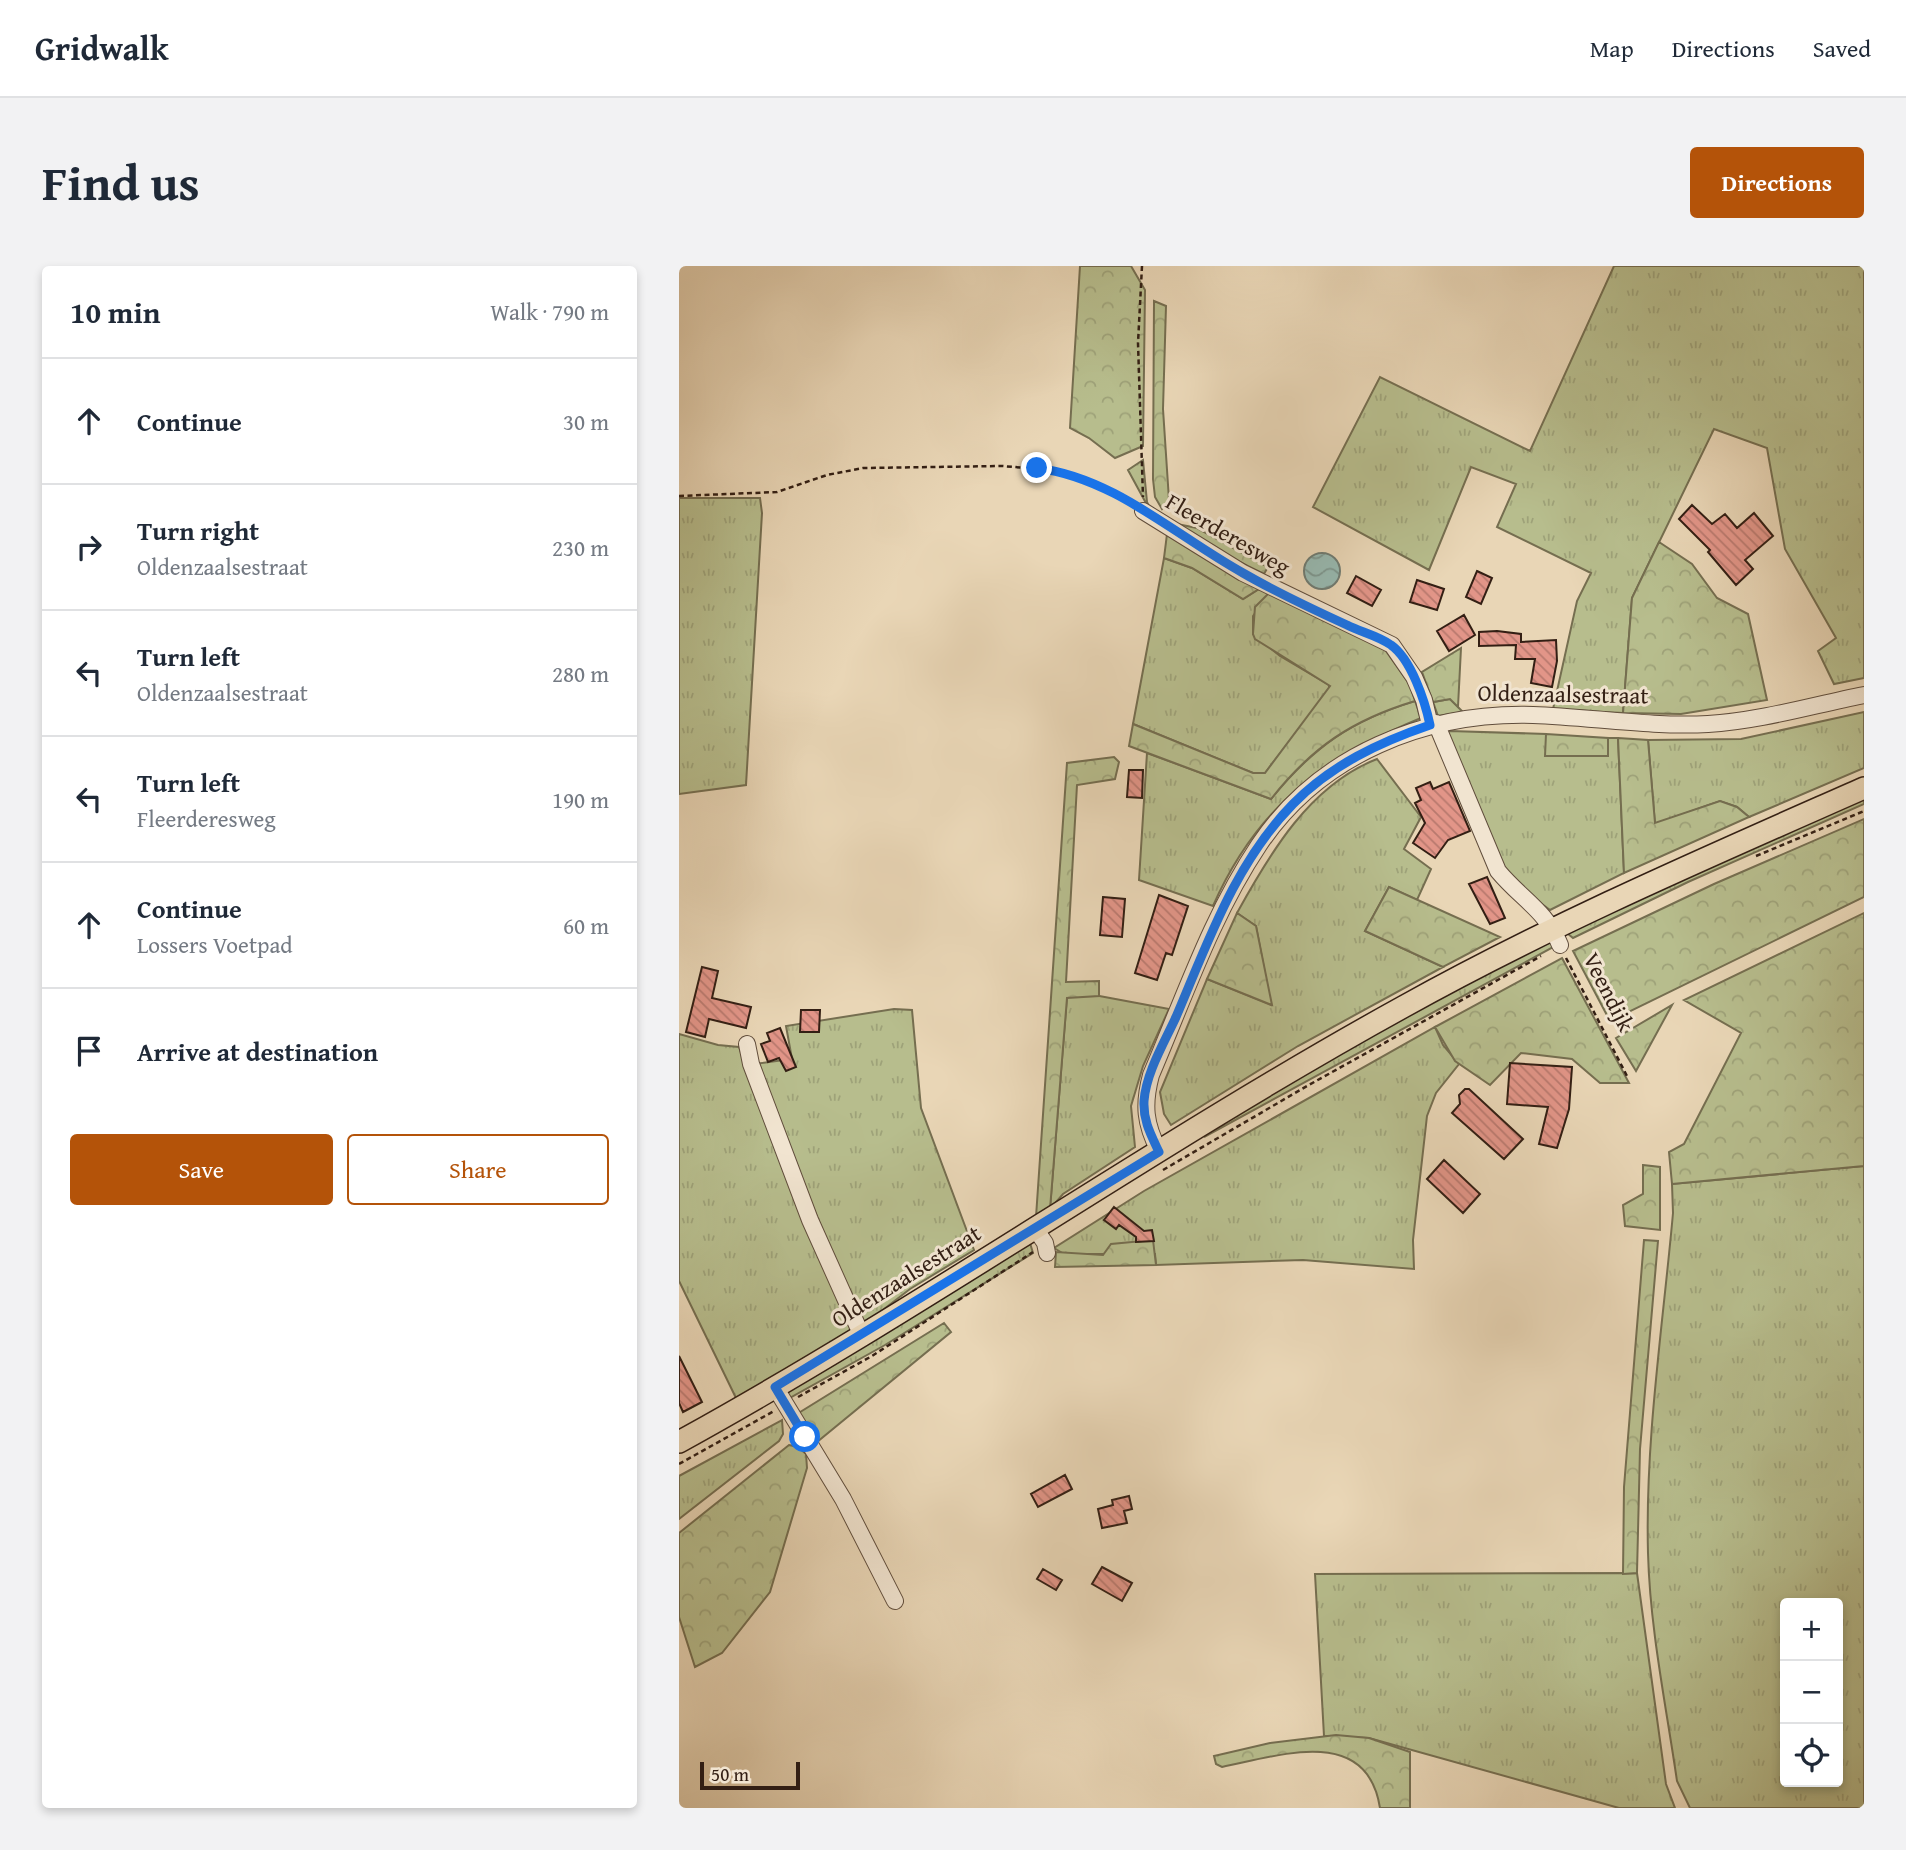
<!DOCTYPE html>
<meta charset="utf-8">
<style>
:root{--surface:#fff;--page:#f2f2f3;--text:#1f2937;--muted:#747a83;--line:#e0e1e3;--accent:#b45309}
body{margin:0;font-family:"Gentium Book Plus",serif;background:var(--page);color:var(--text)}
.controls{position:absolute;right:21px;bottom:21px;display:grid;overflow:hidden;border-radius:7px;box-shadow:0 4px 10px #0003}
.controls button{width:63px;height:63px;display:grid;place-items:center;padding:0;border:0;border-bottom:2px solid var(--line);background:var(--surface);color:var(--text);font:35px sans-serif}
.scale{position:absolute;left:21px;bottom:18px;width:100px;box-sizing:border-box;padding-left:7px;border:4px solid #331f14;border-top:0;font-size:19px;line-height:24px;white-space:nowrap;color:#331f14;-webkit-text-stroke:5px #f1e4d0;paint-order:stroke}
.stop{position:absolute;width:21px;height:21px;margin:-16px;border:5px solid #1a73e8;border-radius:50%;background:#fff}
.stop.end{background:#1a73e8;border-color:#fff;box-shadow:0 2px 7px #0008}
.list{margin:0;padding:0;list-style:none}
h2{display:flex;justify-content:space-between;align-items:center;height:91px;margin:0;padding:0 28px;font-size:30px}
h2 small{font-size:23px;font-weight:400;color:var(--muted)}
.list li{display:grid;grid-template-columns:46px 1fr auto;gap:21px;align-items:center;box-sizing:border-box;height:126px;padding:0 28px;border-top:2px solid var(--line)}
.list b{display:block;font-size:26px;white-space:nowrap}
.list p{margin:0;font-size:23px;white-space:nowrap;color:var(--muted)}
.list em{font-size:23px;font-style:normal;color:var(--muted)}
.actions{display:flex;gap:14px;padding:21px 28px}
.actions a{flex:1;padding:16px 0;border:2px solid var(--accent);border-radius:7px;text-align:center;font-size:24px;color:var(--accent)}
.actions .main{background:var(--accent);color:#fff}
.icon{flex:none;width:38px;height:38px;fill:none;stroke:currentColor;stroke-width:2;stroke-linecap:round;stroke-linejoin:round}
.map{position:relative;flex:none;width:1185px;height:1542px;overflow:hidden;border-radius:7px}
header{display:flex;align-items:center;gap:42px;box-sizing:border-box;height:98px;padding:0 35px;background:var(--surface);border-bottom:2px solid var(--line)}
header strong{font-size:33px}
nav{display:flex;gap:38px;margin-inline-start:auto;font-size:24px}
.intro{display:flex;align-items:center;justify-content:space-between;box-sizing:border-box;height:168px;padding:0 42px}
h1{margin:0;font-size:49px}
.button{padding:18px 32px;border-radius:7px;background:var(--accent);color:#fff;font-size:24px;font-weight:700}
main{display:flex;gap:42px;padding:0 42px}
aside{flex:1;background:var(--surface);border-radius:7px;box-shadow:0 4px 10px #0003}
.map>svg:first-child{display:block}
</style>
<header>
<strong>Gridwalk</strong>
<nav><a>Map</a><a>Directions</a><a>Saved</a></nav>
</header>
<div class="intro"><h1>Find us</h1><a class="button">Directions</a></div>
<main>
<aside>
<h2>10 min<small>Walk · 790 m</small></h2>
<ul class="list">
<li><svg class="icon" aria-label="ahead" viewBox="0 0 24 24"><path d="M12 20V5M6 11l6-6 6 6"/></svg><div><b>Continue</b></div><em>30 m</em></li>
<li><svg class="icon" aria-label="right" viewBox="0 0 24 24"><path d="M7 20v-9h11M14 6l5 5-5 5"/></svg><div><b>Turn right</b><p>Oldenzaalsestraat</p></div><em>230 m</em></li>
<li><svg class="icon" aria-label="left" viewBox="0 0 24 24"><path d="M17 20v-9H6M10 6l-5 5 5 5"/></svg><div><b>Turn left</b><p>Oldenzaalsestraat</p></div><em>280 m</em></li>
<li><svg class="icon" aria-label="left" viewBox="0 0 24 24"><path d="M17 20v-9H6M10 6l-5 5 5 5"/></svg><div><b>Turn left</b><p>Fleerderesweg</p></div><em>190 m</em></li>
<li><svg class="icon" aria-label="ahead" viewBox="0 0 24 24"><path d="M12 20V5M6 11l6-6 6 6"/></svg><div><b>Continue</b><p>Lossers Voetpad</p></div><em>60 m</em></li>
<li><svg class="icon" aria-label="arrive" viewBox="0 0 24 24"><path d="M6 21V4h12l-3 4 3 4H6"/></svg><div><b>Arrive at destination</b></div></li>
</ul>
<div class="actions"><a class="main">Save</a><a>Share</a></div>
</aside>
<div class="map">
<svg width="1185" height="1542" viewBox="0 0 1185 1542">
<defs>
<pattern id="grass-tufts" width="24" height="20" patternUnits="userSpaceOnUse" patternTransform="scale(1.75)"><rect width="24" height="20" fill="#b7bd8d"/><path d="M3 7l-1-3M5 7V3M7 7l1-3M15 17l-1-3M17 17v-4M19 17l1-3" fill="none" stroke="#9ea279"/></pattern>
<pattern id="forest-crowns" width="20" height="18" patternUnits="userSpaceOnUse" patternTransform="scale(1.75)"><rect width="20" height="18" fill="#b7bd8d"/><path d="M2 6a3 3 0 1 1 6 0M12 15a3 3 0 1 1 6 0" fill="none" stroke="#9ea279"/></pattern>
<pattern id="water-waves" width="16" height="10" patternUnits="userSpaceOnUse" patternTransform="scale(1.75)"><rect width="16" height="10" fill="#97b9b1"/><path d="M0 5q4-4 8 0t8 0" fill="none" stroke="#7c968f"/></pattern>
<pattern id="building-back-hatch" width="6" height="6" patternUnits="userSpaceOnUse" patternTransform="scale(1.75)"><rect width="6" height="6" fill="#e29588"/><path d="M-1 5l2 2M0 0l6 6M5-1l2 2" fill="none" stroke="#b8796e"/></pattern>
</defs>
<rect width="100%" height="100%" fill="#e9d6b6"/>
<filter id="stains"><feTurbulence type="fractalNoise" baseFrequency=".00286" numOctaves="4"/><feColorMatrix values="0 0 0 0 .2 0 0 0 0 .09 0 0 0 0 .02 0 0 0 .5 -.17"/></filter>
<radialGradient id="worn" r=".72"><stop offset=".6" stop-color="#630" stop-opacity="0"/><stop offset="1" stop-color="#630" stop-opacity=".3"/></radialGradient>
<path fill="url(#grass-tufts)" stroke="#756e50" stroke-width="2" fill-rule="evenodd" d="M935,0H1185V412L1155,418L1139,385L1157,372L1106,283L1088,182L1035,163L953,332L944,447L874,443L898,335L912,307L818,261L837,218L792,201L750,304L634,241L701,111L851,185Z
M0,232H81L83,247L67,519L0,528Z
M485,292L513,302L564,333L583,321L592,325L574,350V368L601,390L650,419V424L586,507H574L454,458Z
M771,433L784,446L759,450L754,436Z
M736,435L742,452C643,493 578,540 534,640L460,614L468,487L592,533C634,481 673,454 736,435Z
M1185,446V502L1070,551L1058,541L1041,535L976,558L969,474L1062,473Z
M771,465L867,468V490H929V472H939L945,607L871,644L828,612L766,467Z
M698,493L742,551L725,583L752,603L738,634L710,621L686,665L764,701L619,780L492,859L485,848L481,826L528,713L592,739L577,660L558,647C591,587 631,519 698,493Z
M1185,529V538L1009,616L894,672L888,667Z
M869,670L878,679L525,871L617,810Z
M415,729L490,743L464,800L452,840L456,881L384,928L371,943L388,731Z
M215,743L233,744L242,842L295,984L231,1023L183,1060L75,798L113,793L107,760Z
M756,761L764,779L780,798L757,827L748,850L734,974L735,1003L624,994L477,999L476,988H385L375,982L465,925Z
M0,768L39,779L60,781L77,830L173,1066L58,1134L0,1015Z
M1185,900V1542H1011L998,1515C987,1439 971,1363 969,1287C966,1174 984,1059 994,947L993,918ZM1106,1337H1159V1516H1106Z
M351,977L354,987L206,1079L107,1134L105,1128Z
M103,1154L104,1168L100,1175L0,1253V1210Z
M958,1307L987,1518L996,1542H940L690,1472L645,1470L636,1308Z"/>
<path fill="url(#forest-crowns)" stroke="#756e50" stroke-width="2" d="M401,0H452L466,24L464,180L436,192L410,172L391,162Z
M475,35L487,40L484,143L490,234L483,243L476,231L474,213Z
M464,194L468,236L474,250L449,204Z
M498,258L518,262L589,301L585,308L532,282Z
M488,268L583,321L564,333L513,302L485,292Z
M980,276L1013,298L1038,332L1069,348L1088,434L1002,448L944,447L953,332Z
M592,325L702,378L731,419L736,435C673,454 633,481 592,533L450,480L454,458L574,507H586L651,420L576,373L574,368L576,341Z
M782,382L779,441L771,433L754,436L743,406Z
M867,468L929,472V490H866Z
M939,472L969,474L976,557L1041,535L1058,541L1070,551L945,607Z
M435,491L440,496L436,513L398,519L387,716L420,715V730L388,732L371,943L357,951L388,497Z
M1185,553V631L931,755L894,685L1035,618Z
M710,621L821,671L764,701L686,665Z
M558,647L577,660L593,739L528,713Z
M1185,647V900L993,918L990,886L1005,878L1062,767L1005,734Z
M883,692L950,817H921L893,793L842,787L811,819L776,795L756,761Z
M993,739L957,805L937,772Z
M964,899L981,901V964L946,960L944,939L964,928Z
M474,974L477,999L376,1001L377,986L424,989L432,978Z
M965,974L979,975L961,1183L958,1307L944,1308L945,1221Z
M265,1057L272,1066L138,1176L118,1148Z
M110,1179L119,1181L127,1188L128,1202L91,1326L43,1387L16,1401L0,1351V1267Z
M657,1469L690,1472L731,1486V1542H701C688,1458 599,1490 543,1501L537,1498L535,1490L591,1477Z"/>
<path fill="url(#water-waves)" stroke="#6f7b72" stroke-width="2" d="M625 305a18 18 0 1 1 36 0a18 18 0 1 1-36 0Z"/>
<path fill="url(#building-back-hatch)" stroke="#331f14" stroke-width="2" d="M1013,239L1033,258L1046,248L1058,262L1075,247L1094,270L1066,294L1074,303L1057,319L1029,286L1031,284L1000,253Z
M798,305L813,312L802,338L787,331Z
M677,310L702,324L693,340L668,327Z
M738,314L765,323L758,344L731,336Z
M785,349L796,369L770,385L758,365Z
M818,365L842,368V376L877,374L878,395L873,421L852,417L856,393H836L837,379L800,380V366Z
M450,504H464L463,532L448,531Z
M751,516L754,523L770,516L791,565L769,574L756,592L734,577L746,557L736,537L742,534L737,522Z
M808,611L826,652L811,658L790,618Z
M480,629L509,640L493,689L487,687L478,714L456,707Z
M424,631L446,633L443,671L421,669Z
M23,701L39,705L33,732L72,741L67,762L30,753L26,771L7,766Z
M122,744H141L140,766H121Z
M101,762L117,801L107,805L100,792L89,796L82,778L91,775L88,767Z
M831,797L893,801L890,843L878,882L860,878L869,841L828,838Z
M786,823H790L844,873L825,893L773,847L781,838L780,829Z
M765,894L801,928L784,947L748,913Z
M435,941L465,965L473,964L475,975L457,976V971L440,959L437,963L425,954Z
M0,1090L23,1136L4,1146L0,1137Z
M386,1209L393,1223L359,1241L352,1228Z
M450,1230L453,1243L445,1245L448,1257L423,1262L419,1243L434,1239L433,1234Z
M423,1301L453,1317L443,1335L413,1318Z
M364,1303L383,1314L377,1324L358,1313Z"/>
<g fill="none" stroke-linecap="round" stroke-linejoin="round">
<defs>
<path id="minor" d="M464,245L564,307L713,379L735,411L745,434L751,459
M757,457L819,605C842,633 867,644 881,679
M68,778L72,798L131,954L183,1070
M480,885C466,858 464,839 472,809C505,732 533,649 580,579C641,488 747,446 854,449C912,451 971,461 1029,458C1081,455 1134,439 1185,429
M355,961L366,977L368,987
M96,1121L164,1233L216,1335"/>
<path id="major" d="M0,1176C247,1040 477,877 724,741C873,658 1029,591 1185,522"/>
</defs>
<use href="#minor" stroke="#604d3c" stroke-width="18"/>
<use href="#major" stroke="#331f14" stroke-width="24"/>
<path stroke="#331f14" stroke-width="2.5" stroke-dasharray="5 3.5" stroke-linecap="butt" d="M463,0L459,77L464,231
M0,230L98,226L148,209L184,202L323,200L383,205L408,214L452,237
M1077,590L1185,545
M887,692L948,810
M484,904L628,820L862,690
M119,1131L193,1090L354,986
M0,1198L95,1145"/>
<use href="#minor" stroke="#f1e4d0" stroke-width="16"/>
<use href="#major" stroke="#e9d6b6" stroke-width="21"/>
</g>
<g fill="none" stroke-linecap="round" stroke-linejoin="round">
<path stroke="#1a73e8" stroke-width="9" d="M126,1171L96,1121L480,886C472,869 464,855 465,835C467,807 485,777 497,751C529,676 556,597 614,538C652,499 701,476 751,459C746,435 732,393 712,379C700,370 682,366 668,359C633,343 597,326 564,307C497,270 436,212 358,202"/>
</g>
<g text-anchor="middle" stroke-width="6" stroke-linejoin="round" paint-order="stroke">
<g font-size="23" fill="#331f14" stroke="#f1e4d0">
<text transform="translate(549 268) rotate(30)" y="8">Fleerderesweg</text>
<text transform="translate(884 428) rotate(1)" y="8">Oldenzaalsestraat</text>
<text transform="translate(930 726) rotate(63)" y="8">Veendijk</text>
<text transform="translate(227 1010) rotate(-32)" y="8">Oldenzaalsestraat</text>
</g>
</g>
<rect width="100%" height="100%" filter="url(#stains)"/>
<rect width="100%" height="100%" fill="url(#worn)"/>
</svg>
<div class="controls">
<button>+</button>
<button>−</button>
<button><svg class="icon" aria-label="locate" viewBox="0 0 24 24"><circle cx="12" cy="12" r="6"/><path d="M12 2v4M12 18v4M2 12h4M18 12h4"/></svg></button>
</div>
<div class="scale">50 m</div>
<div class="stop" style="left:126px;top:1171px"></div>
<div class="stop end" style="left:358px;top:202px"></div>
</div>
</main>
